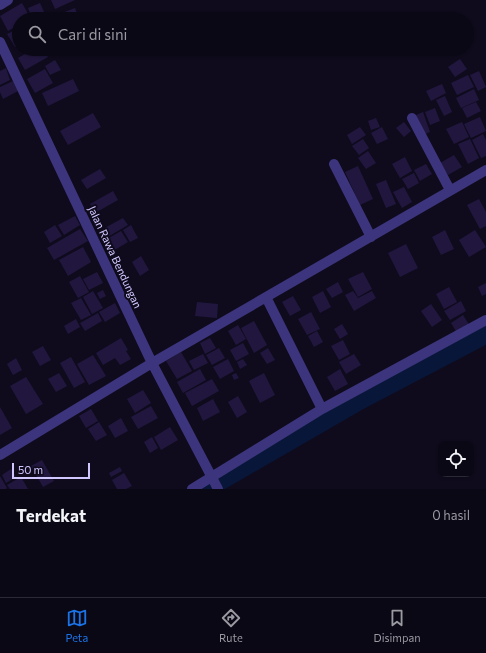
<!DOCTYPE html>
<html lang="id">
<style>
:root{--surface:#0b0816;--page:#191623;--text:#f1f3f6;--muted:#9a9aa1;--line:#2b2935;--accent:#1a73e8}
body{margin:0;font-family:Commissioner,sans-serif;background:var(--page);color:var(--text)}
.controls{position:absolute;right:12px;bottom:12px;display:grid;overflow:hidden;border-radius:8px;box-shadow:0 1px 3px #0004}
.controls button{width:36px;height:36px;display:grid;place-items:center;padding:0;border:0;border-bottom:1px solid var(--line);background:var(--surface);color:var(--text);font:20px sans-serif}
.scale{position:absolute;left:12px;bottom:10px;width:78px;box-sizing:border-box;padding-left:4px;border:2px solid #d1c7ff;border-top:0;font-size:11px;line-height:14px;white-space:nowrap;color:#d1c7ff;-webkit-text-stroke:3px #0f0b1d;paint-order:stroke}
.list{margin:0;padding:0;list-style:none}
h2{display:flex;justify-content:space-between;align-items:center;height:52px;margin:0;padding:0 16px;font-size:17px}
h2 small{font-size:13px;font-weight:400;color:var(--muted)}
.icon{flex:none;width:22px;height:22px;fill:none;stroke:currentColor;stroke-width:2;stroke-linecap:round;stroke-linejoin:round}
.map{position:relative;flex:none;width:486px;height:489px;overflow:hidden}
.search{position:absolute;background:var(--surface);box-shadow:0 1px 3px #0004;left:12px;right:12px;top:12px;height:44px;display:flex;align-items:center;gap:10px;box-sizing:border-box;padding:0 14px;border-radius:22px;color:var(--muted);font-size:15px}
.sheet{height:108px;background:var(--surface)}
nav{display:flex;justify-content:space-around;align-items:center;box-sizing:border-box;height:56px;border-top:1px solid var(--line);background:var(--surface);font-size:11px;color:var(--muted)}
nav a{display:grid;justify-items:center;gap:2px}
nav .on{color:var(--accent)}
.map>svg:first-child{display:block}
</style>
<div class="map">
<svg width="486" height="489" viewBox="0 0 486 489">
<rect width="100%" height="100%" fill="#0f0b1d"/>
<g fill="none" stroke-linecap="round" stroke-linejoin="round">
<path stroke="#081739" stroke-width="19" d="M206,489L360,400L486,334"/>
</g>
<path fill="#21173e" d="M51,0H75L55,9Z
M22,3L31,19H19V25L8,31L0,16Z
M40,3L45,14L32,19L28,8Z
M75,8L79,19H65L62,13Z
M19,28V45L15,47L7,34Z
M34,49H44L48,57L25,70L18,58Z
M460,59L467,69L455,77L448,67Z
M55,60L61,70L50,75L45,66Z
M6,68L10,80L0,85V71Z
M45,69L53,83L35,93L27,79Z
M479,71L486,87L478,91L470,75Z
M468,75L474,87L457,95L451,83Z
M73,79L79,91L48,106L42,93Z
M13,81L18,91L3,99L0,92V87Z
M442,84L446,93L431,101L426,91Z
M474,89L479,100L461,108L456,98Z
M445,96L452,112L444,116L436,100Z
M476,102L481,111L467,118L462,108Z
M435,108L440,121L430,125L425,112Z
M423,112L430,132L423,135L416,115Z
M93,113L101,127L68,145L60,131Z
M480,117L486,131L471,138L464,124Z
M376,118L380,127L371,130L368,121Z
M404,122L411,131L404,137L396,128Z
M462,122L469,137L454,144L446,129Z
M360,127L366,135L352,144L347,135Z
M382,127L388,139L377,144L371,133Z
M483,134L486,140V156L481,158L472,140Z
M363,139L369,148L359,155L352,146Z
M470,139L479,158L468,164L458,144Z
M368,151L376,163L366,169L358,158Z
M454,155L462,167L448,175L440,163Z
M405,157L412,171L400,178L392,164Z
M426,164L432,174L420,181L414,170Z
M358,166L373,199L360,205L345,172Z
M100,169L106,178L87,189L81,180Z
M414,173L419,183L408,189L402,179Z
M386,180L396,204L386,208L376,184Z
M404,187L412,202L402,208L393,192Z
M113,191L118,200L95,213L90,204Z
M479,199L486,212V226L480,229L467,205Z
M75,216L80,225L64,235L58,225Z
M123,218L128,225L106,238L101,230Z
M55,225L62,236L50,243L44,232Z
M131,225L138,238L130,242L123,230Z
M80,229L88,241L54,260L47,248Z
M445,230L454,249L441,255L432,237Z
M475,230L486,247L469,257L459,240Z
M121,231L128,242L113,251L107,239Z
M406,244L418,268L400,277L388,253Z
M83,247L91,262L68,276L59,260Z
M141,256L149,270L140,276L132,262Z
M97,272L103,283L89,290L83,279Z
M363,272L372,289L358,297L348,279Z
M80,276L89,292L78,298L69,282Z
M338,282L343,292L332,298L326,289Z
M486,283V294L482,296L478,287Z
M449,287L457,302L444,309L436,294Z
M103,290L106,296L100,299L97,293Z
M93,291L103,308L92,314L83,297Z
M323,291L331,307L320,313L312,297Z
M353,291L358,298L372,291L376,298L354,311L345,295Z
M293,296L301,310L290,316L282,302Z
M81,298L91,315L81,320L71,303Z
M461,301L466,311L450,320L444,311Z
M197,302L218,304L217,318L195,316Z
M115,303L120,313L105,322L99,312Z
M431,304L442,320L432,327L421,311Z
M311,312L320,329L307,335L298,319Z
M98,313L102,321L85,331L80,323Z
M463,315L470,326L457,333L451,323Z
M76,319L80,327L68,334L64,326Z
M254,321L267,345L254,353L241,328Z
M342,324L348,334L340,339L334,329Z
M238,325L246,339L236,345L228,331Z
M317,331L323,342L314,347L308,336Z
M121,338L128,350L126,351L131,359L120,365L115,358L103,365L96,353Z
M210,338L216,348L205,354L200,343Z
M343,340L350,354L339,360L331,346Z
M243,343L249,354L236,361L230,350Z
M43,346L51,360L40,366L32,352Z
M219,348L225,358L212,365L206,355Z
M268,348L275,360L267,364L260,353Z
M181,352L192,371L177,379L166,361Z
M203,354L208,363L194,370L189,361Z
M354,354L361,365L346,374L339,362Z
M93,355L106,376L89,385L77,364Z
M71,357L85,382L74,388L60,363Z
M16,358L22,370L13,375L7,364Z
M228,359L234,371L220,379L213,367Z
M243,359L247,365L240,369L237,362Z
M200,369L206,380L183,393L177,382Z
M340,369L348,384L335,391L327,377Z
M59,373L67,386L56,392L48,379Z
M236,373L239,378L234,380L232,375Z
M264,373L275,395L260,403L249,381Z
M26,377L43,404L26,414L10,386Z
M212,379L219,391L192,406L185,393Z
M143,390L151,403L135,413L127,399Z
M238,396L247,412L237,418L228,402Z
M213,399L220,412L203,421L197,408Z
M151,406L158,418L138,429L131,417Z
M0,407L12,428L0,435Z
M91,409L98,421L86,428L79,416Z
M121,418L128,431L115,438L108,426Z
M99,422L107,435L96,441L88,429Z
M170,427L178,440L161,450L154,437Z
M152,437L158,448L150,453L144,442Z
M42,460L54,481L43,487L31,466Z
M120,467L122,471L111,477L109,473Z
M11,469L16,477L6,483L2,475Z
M124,473L132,486L126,489H117L112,480Z
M0,476L7,488L6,489H0Z
M21,477L28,489H10L7,485Z"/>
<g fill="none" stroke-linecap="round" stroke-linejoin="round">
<path stroke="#3c357d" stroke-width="10" d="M0,5L8,0
M0,42L152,363L218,489
M412,118L450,190
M334,164L371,237
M266,297L322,409
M0,455L152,363L486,170
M192,489L322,409L486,320"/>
</g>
<g text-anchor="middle" stroke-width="4" stroke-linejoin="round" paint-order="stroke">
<g font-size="11" fill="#d1c7ff" stroke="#0f0b1d">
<text transform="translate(115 257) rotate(65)" y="4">Jalan Rawa Bendungan</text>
</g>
</g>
</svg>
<div class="controls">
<button><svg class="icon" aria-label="locate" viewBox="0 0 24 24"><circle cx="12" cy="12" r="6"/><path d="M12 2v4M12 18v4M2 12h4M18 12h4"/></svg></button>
</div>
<div class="scale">50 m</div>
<div class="search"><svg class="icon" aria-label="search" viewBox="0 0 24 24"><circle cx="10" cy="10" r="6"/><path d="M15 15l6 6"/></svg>Cari di sini</div>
</div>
<section class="sheet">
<h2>Terdekat<small>0 hasil</small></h2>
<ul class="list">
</ul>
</section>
<nav>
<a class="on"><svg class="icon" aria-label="map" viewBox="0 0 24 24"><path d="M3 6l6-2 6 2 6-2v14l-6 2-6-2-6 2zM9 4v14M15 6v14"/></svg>Peta</a>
<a><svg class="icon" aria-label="directions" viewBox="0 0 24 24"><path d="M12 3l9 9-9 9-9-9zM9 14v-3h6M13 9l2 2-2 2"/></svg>Rute</a>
<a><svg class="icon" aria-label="saved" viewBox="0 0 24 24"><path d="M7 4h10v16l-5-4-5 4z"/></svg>Disimpan</a>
</nav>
